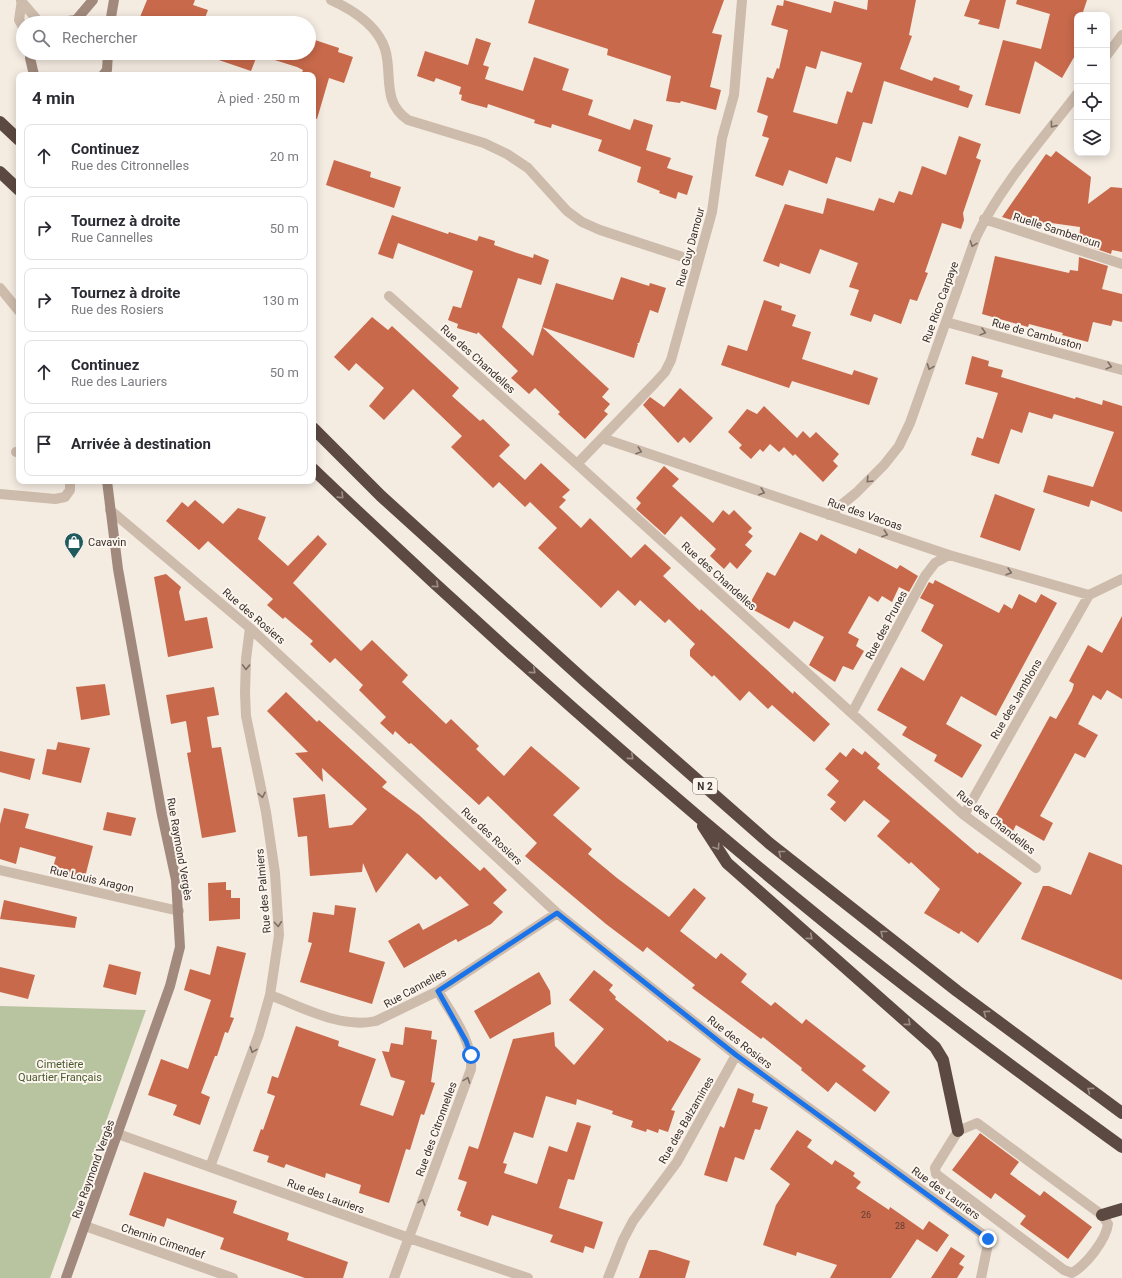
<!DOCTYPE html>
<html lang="fr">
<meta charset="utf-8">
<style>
:root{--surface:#fff;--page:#f7f7f7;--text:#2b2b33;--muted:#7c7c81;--line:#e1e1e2}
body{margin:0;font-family:Roboto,sans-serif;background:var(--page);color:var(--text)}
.controls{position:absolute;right:12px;top:12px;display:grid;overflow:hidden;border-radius:8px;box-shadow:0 2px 10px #0003}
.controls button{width:36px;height:36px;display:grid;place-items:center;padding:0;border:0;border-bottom:1px solid var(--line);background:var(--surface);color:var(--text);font:20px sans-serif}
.stop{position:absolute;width:12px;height:12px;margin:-9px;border:3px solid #1a73e8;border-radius:50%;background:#fff}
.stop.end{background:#1a73e8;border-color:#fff;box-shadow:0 1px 4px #0008}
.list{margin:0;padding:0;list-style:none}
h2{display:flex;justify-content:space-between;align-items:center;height:52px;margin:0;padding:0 16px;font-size:17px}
h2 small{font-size:13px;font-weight:400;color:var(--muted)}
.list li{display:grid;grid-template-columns:26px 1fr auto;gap:12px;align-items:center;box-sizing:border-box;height:64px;margin:0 8px 8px;padding:0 8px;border:1px solid var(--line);border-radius:8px}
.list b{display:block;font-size:15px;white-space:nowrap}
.list p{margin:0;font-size:13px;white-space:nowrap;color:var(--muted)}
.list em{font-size:13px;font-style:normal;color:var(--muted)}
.icon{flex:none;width:22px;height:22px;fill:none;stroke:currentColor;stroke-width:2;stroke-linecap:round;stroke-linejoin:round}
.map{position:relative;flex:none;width:1122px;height:1278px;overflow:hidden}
.search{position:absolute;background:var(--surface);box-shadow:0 2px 10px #0003;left:16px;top:16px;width:300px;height:44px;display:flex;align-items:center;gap:10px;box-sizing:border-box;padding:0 14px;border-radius:22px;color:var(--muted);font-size:15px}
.panel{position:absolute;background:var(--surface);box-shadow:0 2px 10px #0003;left:16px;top:72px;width:300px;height:412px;border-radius:8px}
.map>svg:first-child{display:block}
</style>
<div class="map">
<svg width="1122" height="1278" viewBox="0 0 1122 1278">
<rect width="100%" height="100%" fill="#f4ebe1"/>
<path fill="#b8c4a0" d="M0,1006L146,1010L50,1278H0Z"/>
<path fill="#c8694b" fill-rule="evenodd" d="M147,0H195L193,5L208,10L203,23H156L140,17Z
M535,0H724L712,33L722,35L710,87L721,90L716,110L681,101L680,103L666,101L671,76L607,55L608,49L528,23Z
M784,0L831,13L834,1L867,10L868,0H916L909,35L912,36L900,69L932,81L934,77L960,86L959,90L973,95L968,108L884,81L872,124L863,122L851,162L836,157L827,184L789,170L783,186L755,176L769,138L762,136L768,116L757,112L767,77L773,79L777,68L779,69L788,30L771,25L777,5L783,6ZM821,51L862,63L852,93L847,91L837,124L793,112L806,66L816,69Z
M970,0H1006L999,29L978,24L980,20L964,16Z
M1017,0H1087L1082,15H1077V52L1062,78L1035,61L1020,114L985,105L1003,40L1041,49L1050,14L1016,4Z
M309,38L339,48L338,52L353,57L344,83L329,78L317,119L313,118V75H301L303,70L297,67L265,57L266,53H309Z
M476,38L491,43L483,65L489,67L485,79L523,91L534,57L569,69L562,90L593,100L588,115L630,130L634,119L653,125L646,150L671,158L667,168L693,176L687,195L678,192L676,199L659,193L660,191L637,182L641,167L598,151L602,140L552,124L551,128L534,123L535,120L488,104L487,108L469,103L461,100L462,95L459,94L461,87L436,78L434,82L417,76L425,51L468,65Z
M208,53H258L251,71L207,56Z
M959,136L981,144L976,158L981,160L963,213L964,220L961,229L942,223L925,272L928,273L917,301L910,299L901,324L874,314L871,322L850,315L859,290L849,287L858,263L820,249L810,274L780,263L779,267L763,261L785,204L823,214L827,198L874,211L879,198L894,203L899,191L912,195L922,166L946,175Z
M1056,151L1091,177L1088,204L1111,187L1122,188V252L1112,250L1111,254L1079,243L1080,227L1044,222L1040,229L1002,217L1046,154L1051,157Z
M334,160L371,172L370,177L401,187L394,208L326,185Z
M392,215L448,234L449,232L477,241L479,236L495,241L494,245L517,253L533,258L534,254L549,260L541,285L518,278L502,327L533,356L556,283L613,300L621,277L649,286L650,283L666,288L658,313L650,310L639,343H637L638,344L634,358L542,327L609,389L602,397L610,404L604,411L608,414L585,439L558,414L560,412L535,388L529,394L518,384L511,378L518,371L478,332L477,334L457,328L458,324L448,320L453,306L461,308L473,271L398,243L393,259L378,254Z
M995,256L1069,273L1070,270L1078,271L1079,257L1108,266L1102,289L1122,294V322L1113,320L1111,326L1093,322L1088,342L1062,335L1063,333L1029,324L1028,327L982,314Z
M764,300L782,306L781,310L796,315L792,326L811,332L802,359L852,375L854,370L878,378L869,405L792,381L789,388L721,365L728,345L747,351Z
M372,317L388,330L392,326L459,388L452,396L480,421L483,419L510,445L499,456L525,480L541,463L570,490L562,497L566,500L559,507L581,528L590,518L631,558L645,544L671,568L663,576L700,611L701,609L793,694L794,691L830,724L814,742L772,705L768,709L749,691L740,701L714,675L712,677L690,656V650L695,644L669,619L665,623L640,600L635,606L618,590L601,608L538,548L557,528L530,502L525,507L499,482L493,488L451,447L462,436L413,389L384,420L369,406L384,388L356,363L349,371L334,357Z
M972,356L989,361L988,366L1003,370L1001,377L1075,399L1076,397L1102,405L1103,400L1122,406V512L1091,500L1089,507L1043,492L1048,475L1093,487L1114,432L1054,414L1052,419L1029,412L1022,433L1011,429L999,464L971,455L977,437L983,439L998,393L965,384Z
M680,388L713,418L690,443L684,437L678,443L643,405L650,397L664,407Z
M764,406L797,438L803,431L810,438L816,432L839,454L833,461L838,466L823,482L795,454L793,456L784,447L779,452L770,444L763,452L760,449L751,459L739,448L742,445L728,432L747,409L757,414Z
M664,466L679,479L672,486L713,523L723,510L729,515L734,510L752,528L748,532L753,536L745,545L752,551L737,569L730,562L724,569L710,556L716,549L681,516L665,535L636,509L641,503L636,498Z
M995,494L1035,509L1020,551L980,537Z
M195,500L223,524L238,508L266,517L258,539L288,566L318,535L327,544L293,583L361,651L372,640L408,675L402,682L446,724L451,719L479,746L476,749L504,776L531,746L580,788L553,815L592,849L588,854L617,878L669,917L694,888L706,898L680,931L716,959L721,953L747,974L741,982L771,1006L775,1002L802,1024L806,1019L866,1066L862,1070L890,1092L875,1112L836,1082L828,1092L801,1070L802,1068L763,1037L761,1039L692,988L695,985L647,947L643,952L606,924L525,856L537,843L488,796L479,805L411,743L409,744L395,731L393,735L380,723L386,717L359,690L363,685L335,658L330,663L310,644L313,641L285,617L283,619L267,605L273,599L208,541L199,550L166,521L182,502L188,507Z
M800,532L817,541L821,534L856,554L859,548L897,569L900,565L918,576L909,592L899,587L892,602L882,596L878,602L869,596L848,633L859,639L856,646L864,651L853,670L843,666L835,682L809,665L824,637L794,621L789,629L748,607L767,572L775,576Z
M166,574L181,587L179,592L185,621L207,617L213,648L168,657L154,577Z
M935,580L999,613L1004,604L1012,609L1019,594L1036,603L1041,594L1057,603L996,716L961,696L946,724L982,745L962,778L934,761L937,755L902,735L907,727L877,710L901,667L924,681L943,645L921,631L934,605L920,598L929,582L933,584Z
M1122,616V699L1107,690L1101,700L1093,695L1078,724L1098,735L1085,758L1075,753L1040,816L1053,823L1044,841L1016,825L1013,831L993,820L1050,716L1056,719L1072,691L1074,684L1069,681L1088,645L1102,653Z
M105,684L110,715L81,720L76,687Z
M214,687L219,715L207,717L212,748L221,747L236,832L202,838L187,753L191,752L186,721L171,724L166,695Z
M286,692L317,722L319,720L387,782L382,787L419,815L480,871L484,867L507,890L493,903L503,912L491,924L458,942L456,939L404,968L388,941L419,923L423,930L469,905L440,876L436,880L407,853L376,893L363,863L362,872L310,876L307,836L298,837L293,798L325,794L329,828L352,825L367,809L322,768L323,782L295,753L308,752L267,711Z
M58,742L90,748L81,783L42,774L47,749L56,750Z
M853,748L862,755L865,751L880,764L877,768L978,854L979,852L1022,883L978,943L961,931L959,934L924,913L940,889L911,862L909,864L877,836L890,821L864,800L845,822L830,809L836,802L827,795L839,781L825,769L840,752L846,757Z
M0,751L35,759L30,780L0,772Z
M4,808L29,814L25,828L93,846L84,881L51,874L56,857L20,847L16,864L0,859V824Z
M107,812L136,818L131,836L103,830Z
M1089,852L1122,865V980L1021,939L1043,886H1049L1071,895Z
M226,882V890H231V898H240V919L209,921L208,883Z
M4,900L77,917L75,928L0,919Z
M335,905L356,908L349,952L385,962L372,1004L300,982L312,943L308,942L313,912L334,915Z
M217,946L246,953L230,1017L234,1018L228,1033L225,1032L217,1056H215L201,1093L210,1097L200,1125L173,1115L177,1105L148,1095L161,1059L188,1069L211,1000L184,990L190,969L210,975Z
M109,964L141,972L136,995L103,987Z
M0,967L35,975L28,999L0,992Z
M594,970L613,985L609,990L616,997L615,999L668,1042L669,1040L701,1059L671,1110L675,1111L668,1132L659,1129L658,1133L647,1129L646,1132L631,1127L633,1121L612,1114L613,1111L577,1099L576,1105L546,1096L533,1138L514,1132L503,1163L507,1164L504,1173L537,1184L549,1146L567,1152L577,1122L591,1126L574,1180L568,1179L559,1208L603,1222L594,1249L585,1246L583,1253L550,1242L553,1235L492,1215L488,1226L460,1216L461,1212L457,1210L467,1182L458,1179L469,1146L478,1149L513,1039L554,1032L555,1046L574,1065L604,1029L569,1000Z
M539,972L550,991L551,1004L490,1039L474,1011Z
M296,1026L339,1041L338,1046L376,1059L360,1105L393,1116L405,1081L391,1077L382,1051L389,1052L391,1043L403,1045L405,1027L432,1031L431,1039L437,1040L431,1082L435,1083L424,1115L421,1114L410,1150L406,1149L389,1203L359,1193L361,1185L326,1173L325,1178L286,1164L284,1168L267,1162L269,1156L253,1151L261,1129L263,1130L275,1096L267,1093L272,1076L278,1078Z
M738,1088L754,1094L752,1102L768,1107L760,1130L755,1129L744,1160L735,1157L727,1182L704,1175L720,1126L724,1128Z
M797,1130L812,1140L807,1147L832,1165L835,1160L855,1173L853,1176L861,1182L856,1188L889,1210L890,1207L923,1230L891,1278H830L837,1265L797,1252L796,1256L763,1245L776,1205L790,1184L770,1169Z
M980,1133L1019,1162L1010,1174L1040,1196L1044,1191L1092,1227L1068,1259L1020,1224L1026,1216L995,1193L991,1199L952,1170Z
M144,1172L237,1201L233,1213L289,1233L287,1240L348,1262L343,1278H305L220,1249L224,1238L167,1218L164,1227L129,1215Z
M929,1221L949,1235L937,1252L917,1239Z
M951,1247L965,1256L959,1264L964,1267L957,1278H931Z
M649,1250H656L690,1261L685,1278H639Z"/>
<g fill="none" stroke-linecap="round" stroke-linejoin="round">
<path stroke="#cdbbac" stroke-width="10" d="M22,0L19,20L23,27
M21,1L40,23
M16,452H19
M977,1123L1102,1215L1108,1224C1106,1240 1086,1265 1072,1273L1064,1270L936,1174L935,1168L958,1131Z"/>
<path stroke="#cdbbac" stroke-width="10" d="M331,0C353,10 377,25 385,49C393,75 381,101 408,120L484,143L507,154L528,168L567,211L582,222L600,230L698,262
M1107,55L1122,35
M984,219L1122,264
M0,288L19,311
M389,296L577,464L964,815L1036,868
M946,322L1122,370
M602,438L949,555L1089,595L1122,579
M577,464L655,383L665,372L671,360L712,212L722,138L734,95L742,0
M0,494L55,499L65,497L70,490V481
M110,510L250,628L557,913L736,1055L989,1239L981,1278
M829,515L856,493L884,465L899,446L910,423L976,237C1001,185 1042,140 1077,94
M852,713L925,576L935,563L949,555
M964,815L1089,595
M0,870L179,911
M270,995C302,1007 341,1029 376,1021L438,991L557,913
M118,1134L409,1238L528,1278
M210,1167L259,1034L270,995L279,935L275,873L266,812L246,716L245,693L246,659L250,628
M85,1226L233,1278
M394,1278L471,1069C473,1041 452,1015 438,991
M608,1278L623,1240L633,1221L677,1162L736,1055"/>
<path stroke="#a18a7d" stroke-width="10" d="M76,20L93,0
M52,23L76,20L84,23
M110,23L114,0
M31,53L30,58L34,75
M103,75L107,70L108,53
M66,1278L170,986L180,947L176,880L162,815L118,569L107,481"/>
<path stroke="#5c4a42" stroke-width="12" d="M0,122L19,140
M0,172L19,190
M313,428L381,496L585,681L769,843L957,991L1122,1113
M313,469C478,627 649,779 826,923C922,1001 1022,1074 1122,1147
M703,826L727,863L935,1047L943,1060L958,1131
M1102,1215L1122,1209"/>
</g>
<defs><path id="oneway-chevron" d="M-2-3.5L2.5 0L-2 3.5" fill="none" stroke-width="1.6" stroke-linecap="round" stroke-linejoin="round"/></defs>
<g stroke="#7d6f65">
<use href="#oneway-chevron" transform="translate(1053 125) rotate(127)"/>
<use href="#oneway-chevron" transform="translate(973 244) rotate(110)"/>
<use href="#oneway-chevron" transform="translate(983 332) rotate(15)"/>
<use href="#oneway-chevron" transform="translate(1109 366) rotate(15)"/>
<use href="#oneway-chevron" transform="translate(930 367) rotate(110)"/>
<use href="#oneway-chevron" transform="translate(639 451) rotate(19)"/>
<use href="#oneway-chevron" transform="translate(869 480) rotate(134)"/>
<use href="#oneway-chevron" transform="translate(762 492) rotate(19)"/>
<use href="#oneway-chevron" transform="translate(885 534) rotate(19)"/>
<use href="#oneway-chevron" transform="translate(1009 572) rotate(16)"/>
<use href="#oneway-chevron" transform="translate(246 667) rotate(92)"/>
<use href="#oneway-chevron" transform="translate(262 795) rotate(79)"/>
<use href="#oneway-chevron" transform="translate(278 924) rotate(86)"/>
<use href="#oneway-chevron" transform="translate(253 1050) rotate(110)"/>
<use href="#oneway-chevron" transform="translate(467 1080) rotate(-70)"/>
<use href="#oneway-chevron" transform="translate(422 1202) rotate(-70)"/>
</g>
<g stroke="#9c8e87">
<use href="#oneway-chevron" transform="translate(341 496) rotate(44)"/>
<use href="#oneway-chevron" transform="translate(436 585) rotate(41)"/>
<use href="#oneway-chevron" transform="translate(533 671) rotate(41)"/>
<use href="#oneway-chevron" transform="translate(631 757) rotate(41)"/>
<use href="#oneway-chevron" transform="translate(717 847) rotate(57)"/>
<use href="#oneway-chevron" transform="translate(781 853) rotate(-142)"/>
<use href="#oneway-chevron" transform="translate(883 933) rotate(-142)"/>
<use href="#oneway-chevron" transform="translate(810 937) rotate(41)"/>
<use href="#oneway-chevron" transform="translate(986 1013) rotate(-144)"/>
<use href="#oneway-chevron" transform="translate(908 1023) rotate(41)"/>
<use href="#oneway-chevron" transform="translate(1090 1090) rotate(-144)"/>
</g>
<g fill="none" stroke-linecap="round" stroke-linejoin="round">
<path stroke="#1a73e8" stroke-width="5" d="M471,1055L466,1041L438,991L557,913L736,1055L988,1239"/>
</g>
<defs>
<symbol id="shop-pin" viewBox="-11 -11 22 30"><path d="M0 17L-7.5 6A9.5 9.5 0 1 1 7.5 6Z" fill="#1f5a5e" stroke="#fbf5ee"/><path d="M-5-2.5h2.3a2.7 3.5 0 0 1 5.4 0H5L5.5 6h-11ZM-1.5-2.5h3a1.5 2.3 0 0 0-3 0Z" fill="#fff"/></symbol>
</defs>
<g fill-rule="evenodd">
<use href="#shop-pin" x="63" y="531" width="22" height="30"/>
</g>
<g text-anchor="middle" stroke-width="4" stroke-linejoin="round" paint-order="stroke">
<g font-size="9" fill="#5e3e33">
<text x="866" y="1218">26</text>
<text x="900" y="1229">28</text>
</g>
<rect fill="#fbf5ee" stroke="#756b66" stroke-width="1" x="693" y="778" width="24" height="16" rx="3"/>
<g font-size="10" font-weight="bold" fill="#3b302b">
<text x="705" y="790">N 2</text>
</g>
<g font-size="11" fill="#3b302b" stroke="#fbf5ee">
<text transform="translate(1057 230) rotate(18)" y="4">Ruelle Sambenoun</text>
<text transform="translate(690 247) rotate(-75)" y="4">Rue Guy Damour</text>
<text transform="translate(940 302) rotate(-70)" y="4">Rue Rico Carpaye</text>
<text transform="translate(1037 334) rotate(15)" y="4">Rue de Cambuston</text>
<text transform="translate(478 359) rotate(42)" y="4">Rue des Chandelles</text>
<text transform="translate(865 514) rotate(19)" y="4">Rue des Vacoas</text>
<text transform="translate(719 576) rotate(42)" y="4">Rue des Chandelles</text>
<text transform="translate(254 616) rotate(41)" y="4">Rue des Rosiers</text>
<text transform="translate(886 625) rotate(-62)" y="4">Rue des Prunes</text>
<text transform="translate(1016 699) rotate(-60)" y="4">Rue des Jamblons</text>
<text transform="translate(996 822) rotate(38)" y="4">Rue des Chandelles</text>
<text transform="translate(492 836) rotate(43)" y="4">Rue des Rosiers</text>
<text transform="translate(180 849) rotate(80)" y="4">Rue Raymond Vergès</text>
<text transform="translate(92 879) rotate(13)" y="4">Rue Louis Aragon</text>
<text transform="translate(263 891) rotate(-95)" y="4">Rue des Palmiers</text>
<text transform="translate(415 988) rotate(-29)" y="4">Rue Cannelles</text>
<text transform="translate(740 1042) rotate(38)" y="4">Rue des Rosiers</text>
<text transform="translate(686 1120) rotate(-60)" y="4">Rue des Balzamines</text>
<text transform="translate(436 1129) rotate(-70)" y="4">Rue des Citronnelles</text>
<text transform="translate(93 1169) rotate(-70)" y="4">Rue Raymond Vergès</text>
<text transform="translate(946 1193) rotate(36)" y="4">Rue des Lauriers</text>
<text transform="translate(326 1196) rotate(20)" y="4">Rue des Lauriers</text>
<text transform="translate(163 1241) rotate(19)" y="4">Chemin Cimendef</text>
</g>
<g font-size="11" fill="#3b302b" stroke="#fbf5ee" text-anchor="start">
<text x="88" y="546">Cavavin</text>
</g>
<g font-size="11" fill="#4a5a2e" stroke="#fbf5ee">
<text x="60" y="1068">Cimetière<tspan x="60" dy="13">Quartier Français</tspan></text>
</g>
</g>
</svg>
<div class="controls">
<button>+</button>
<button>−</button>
<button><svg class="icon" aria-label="locate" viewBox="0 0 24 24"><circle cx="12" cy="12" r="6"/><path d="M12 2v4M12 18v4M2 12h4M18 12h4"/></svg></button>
<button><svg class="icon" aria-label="layers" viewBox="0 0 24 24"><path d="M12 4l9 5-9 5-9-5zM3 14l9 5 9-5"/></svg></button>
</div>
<div class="stop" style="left:471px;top:1055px"></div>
<div class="stop end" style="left:988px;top:1239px"></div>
<div class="search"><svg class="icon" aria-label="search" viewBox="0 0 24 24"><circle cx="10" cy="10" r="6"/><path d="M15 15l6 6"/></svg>Rechercher</div>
<section class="panel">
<h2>4 min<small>À pied · 250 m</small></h2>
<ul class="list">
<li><svg class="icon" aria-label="ahead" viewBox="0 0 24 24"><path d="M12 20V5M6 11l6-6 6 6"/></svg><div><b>Continuez</b><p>Rue des Citronnelles</p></div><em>20 m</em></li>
<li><svg class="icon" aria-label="right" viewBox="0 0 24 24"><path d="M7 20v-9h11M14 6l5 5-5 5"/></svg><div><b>Tournez à droite</b><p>Rue Cannelles</p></div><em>50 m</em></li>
<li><svg class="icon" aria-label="right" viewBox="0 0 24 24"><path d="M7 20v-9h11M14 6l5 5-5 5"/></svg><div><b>Tournez à droite</b><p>Rue des Rosiers</p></div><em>130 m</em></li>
<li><svg class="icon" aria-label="ahead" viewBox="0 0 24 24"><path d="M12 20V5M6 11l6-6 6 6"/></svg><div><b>Continuez</b><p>Rue des Lauriers</p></div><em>50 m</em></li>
<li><svg class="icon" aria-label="arrive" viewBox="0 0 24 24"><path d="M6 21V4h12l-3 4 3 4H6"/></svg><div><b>Arrivée à destination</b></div></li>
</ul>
</section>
</div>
